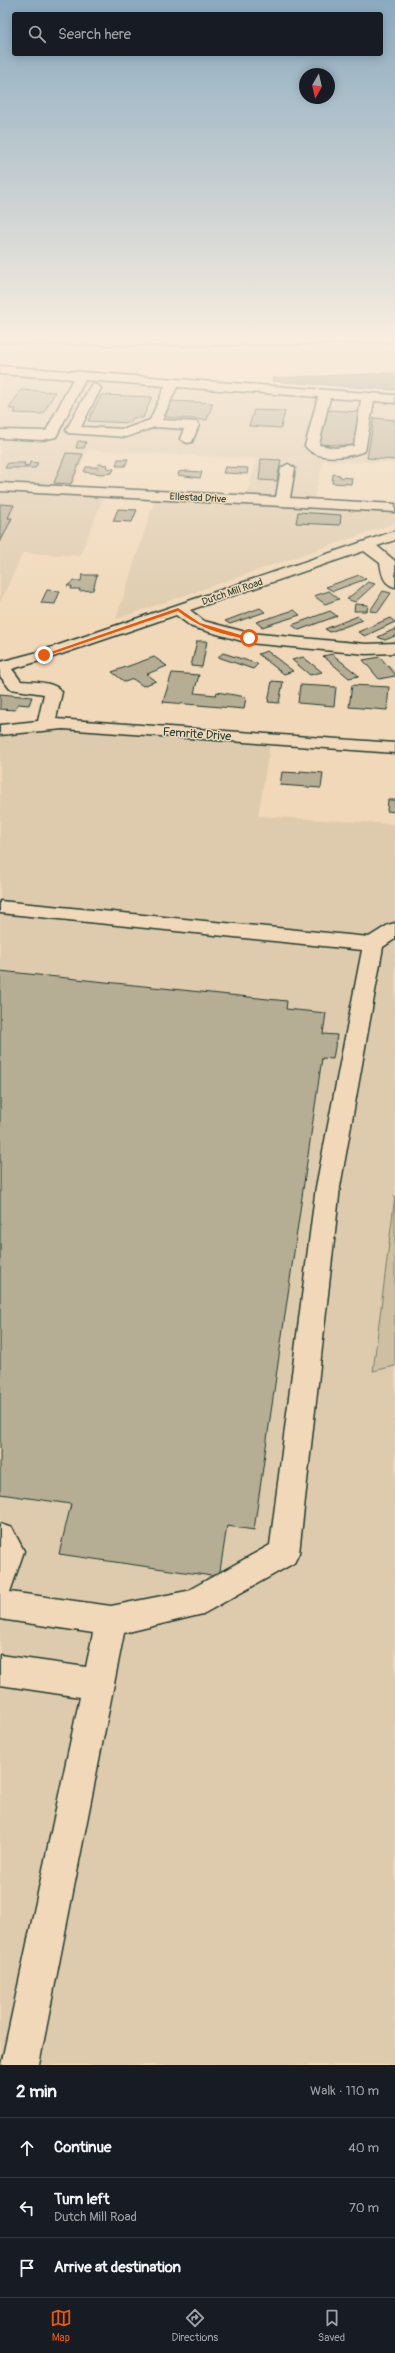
<!DOCTYPE html>
<meta charset="utf-8">
<style>
:root{--surface:#171b24;--page:#20242c;--text:#f1f3f6;--muted:#9ea1a6;--line:#363941;--accent:#ea580c}
body{margin:0;font-family:Pangolin,sans-serif;background:var(--page);color:var(--text)}
.compass{position:absolute;left:299px;top:68px;width:36px;height:36px;border-radius:50%;background:var(--surface);box-shadow:0 2px 10px #0003;rotate:188deg}
.stop{position:absolute;width:12px;height:12px;margin:-9px;border:3px solid #ea580c;border-radius:50%;background:#fff}
.stop.end{background:#ea580c;border-color:#fff;box-shadow:0 1px 4px #0008}
.list{margin:0;padding:0;list-style:none}
h2{display:flex;justify-content:space-between;align-items:center;height:52px;margin:0;padding:0 16px;font-size:17px}
h2 small{font-size:13px;font-weight:400;color:var(--muted)}
.list li{display:grid;grid-template-columns:26px 1fr auto;gap:12px;align-items:center;box-sizing:border-box;height:60px;padding:0 16px;border-top:1px solid var(--line)}
.list b{display:block;font-size:15px;white-space:nowrap}
.list p{margin:0;font-size:13px;white-space:nowrap;color:var(--muted)}
.list em{font-size:13px;font-style:normal;color:var(--muted)}
.icon{flex:none;width:22px;height:22px;fill:none;stroke:currentColor;stroke-width:2;stroke-linecap:round;stroke-linejoin:round}
.map{position:relative;flex:none;width:395px;height:2065px;overflow:hidden}
.search{position:absolute;background:var(--surface);box-shadow:0 2px 10px #0003;left:12px;right:12px;top:12px;height:44px;display:flex;align-items:center;gap:10px;box-sizing:border-box;padding:0 14px;border-radius:4px;color:var(--muted);font-size:15px}
.sheet{height:232px;background:var(--surface)}
nav{display:flex;justify-content:space-around;align-items:center;box-sizing:border-box;height:56px;border-top:1px solid var(--line);background:var(--surface);font-size:11px;color:var(--muted)}
nav a{display:grid;justify-items:center;gap:2px}
nav .on{color:var(--accent)}
.map>svg:first-child{display:block}
</style>
<div class="map">
<svg width="395" height="2065" viewBox="0 0 395 2065">
<rect width="100%" height="100%" fill="#f0d8b8"/>
<filter id="ink" filterUnits="userSpaceOnUse"><feTurbulence type="fractalNoise" baseFrequency=".025" numOctaves="2"/><feDisplacementMap in="SourceGraphic" scale="8" xChannelSelector="R" yChannelSelector="G"/><feConvolveMatrix kernelMatrix="1 2 1 2 8 2 1 2 1" color-interpolation-filters="sRGB"/></filter>
<g filter="url(#ink)">
<path fill="#decbad" d="M0,374L395,403V463L323,461L312,507L391,512L395,513V523L116,619L155,499L244,504L257,459L87,450L70,495L104,496L80,556L23,553L0,603Z
M46,725L271,739L258,816L395,824V1196L373,1371L395,1366V2065H0V730Z"/>
<path fill="#cebfa2" stroke="#767e6b" d="M395,1196V1366L373,1371Z"/>
<path fill="#9d9b83" stroke="#6b7563" d="M395,373V390L272,381L273,378Z"/>
<path fill="#b5ad94" stroke="#1f3d34" d="M21,390L55,392L43,414L14,413L16,409H9Z
M101,395L152,397L143,418H133L130,423L88,421Z
M171,401L213,403L207,420L165,417Z
M254,410L285,411L281,428L249,426Z
M328,410L359,412L355,446L319,444Z
M374,418L395,420V460L367,458Z
M78,441L86,442L84,448H76Z
M66,453L83,454L71,484L54,483Z
M118,459H128L125,466H116Z
M261,459L281,460L277,481L259,480Z
M30,462L38,463L35,468H5L8,463H25L24,465L29,466Z
M99,464L108,465L107,468L114,469L112,473L102,474L84,472L86,467H98Z
M225,467L248,468L247,474L223,473Z
M185,471L202,472L200,478L178,475L179,472Z
M333,474L340,475V477L352,478L351,484L332,483Z
M0,504L14,505L8,518H12L0,543Z
M118,509L137,510L132,522L113,521Z
M298,512L341,515L340,525L296,523Z
M82,575H97L93,590L79,591L80,589H71L72,586H67L73,581H81Z
M359,575L366,579L333,591L326,587Z
M368,582L375,584L355,602L347,599Z
M47,590L60,591L55,604L41,603Z
M329,591L339,599L325,604L314,596Z
M383,591L391,593L378,612L370,611Z
M355,604L368,605L367,611H354Z
M260,608L265,612L230,624L225,621Z
M294,610L300,615L262,627L256,622Z
M330,611L337,616L299,630L292,625Z
M358,616L363,620L330,632L325,629Z
M390,618L395,622L365,636L358,632Z
M395,629V636L385,640L378,637Z
M197,641H207L202,667L191,666Z
M267,651L293,671L284,674L258,654Z
M223,653L258,664L253,669L218,657Z
M332,654L359,676L349,678L323,656Z
M154,657L167,666L147,674L156,681L143,686L133,679L125,682L112,672Z
M303,657L322,672L310,675L292,660Z
M380,657L395,674V676L379,679L363,660Z
M172,673L199,675L194,693L216,695L217,692L246,697L244,709L163,702Z
M272,681L283,682L279,703L268,702Z
M300,685L336,687L334,706L298,703Z
M352,685L389,687L387,710L349,707Z
M0,694L32,697L29,705L18,704L15,710L0,709Z
M300,771L323,773L321,788L280,785L282,772L300,773Z
M388,800H395V812L387,811Z
M0,971L287,1001L286,1009L326,1013L323,1034L337,1035L333,1059L322,1058L254,1530L227,1526L219,1577L59,1554L71,1504L0,1494Z"/>
<g fill="none" stroke-linecap="round" stroke-linejoin="round">
<defs>
<path id="minor" d="M0,366L395,395V403L374,401L365,451C350,457 316,462 305,446L318,397L177,387L162,420L197,422L199,425L192,442L187,443L180,439L184,429L155,427L126,437L68,433L66,430L91,385L95,384L101,388L81,427L125,429L150,420L165,386L85,380L56,437L42,440L0,438V430L46,431L73,379L0,374ZM330,398L361,400L354,446L335,448L319,445Z
M288,464L295,468L290,498L395,504V512L0,491V483L276,497L281,468Z
M395,531V540L377,546L395,561V587C383,584 382,574 380,563L364,551L190,610L204,621L249,633L366,644L395,643V653L366,654L249,643L192,627L176,615L50,658L12,669L21,681C34,682 54,681 62,692L56,719L395,743V753L63,729L0,735V725L38,721L44,694L10,689L0,676V662L38,652Z
M0,901L369,937L388,925L395,923V939L383,947L340,1187L299,1553L294,1563L203,1614L124,1633L39,2065H1L80,1697L0,1685V1655L86,1667L93,1633L0,1619V1524L12,1528L24,1551L10,1592L111,1606L187,1591L270,1545L316,1187L362,950L0,913Z"/>
<path id="highway" d="M0,337L148,339L395,337V342C263,345 132,347 0,342Z"/>
</defs>
<use href="#minor" stroke="#1f3d34" stroke-width="3"/>
<use href="#highway" stroke="#1f3d34" stroke-width="3"/>
<use href="#minor" fill="#f0d8b8" fill-rule="evenodd"/>
<use href="#highway" fill="#f0d8b8" fill-rule="evenodd"/>
</g>
</g>
<linearGradient id="sky" x2="0" y2="1"><stop stop-color="#8aaac0"/><stop offset="0.54" stop-color="#f8eddf"/><stop offset="1" stop-color="#f8eddf" stop-opacity="0"/></linearGradient>
<rect width="395" height="626" fill="url(#sky)"/>
<path fill="#ea580c" d="M178,608L200,623L251,638L249,640C219,633 203,630 178,611L46,656L42,655Z"/>
<g text-anchor="middle" stroke-width="3" stroke-linejoin="round" paint-order="stroke">
<g font-size="10" fill="#1f3d34" stroke="#f0d8b8">
<text transform="translate(198 497) rotate(3)" y="4">Ellestad Drive</text>
<text transform="translate(232 591) rotate(-19)" y="4">Dutch Mill Road</text>
</g>
<g font-size="12" fill="#1f3d34" stroke="#f0d8b8">
<text transform="translate(197 734) rotate(4)" y="4">Femrite Drive</text>
</g>
</g>
</svg>
<svg class="compass" viewBox="-18 -18 36 36"><path d="M0-13l5 13h-10z" fill="#e53935"/><path d="M0 13l5-13h-10z" fill="#9ea1a6"/></svg>
<div class="stop" style="left:249px;top:638px"></div>
<div class="stop end" style="left:44px;top:655px"></div>
<div class="search"><svg class="icon" aria-label="search" viewBox="0 0 24 24"><circle cx="10" cy="10" r="6"/><path d="M15 15l6 6"/></svg>Search here</div>
</div>
<section class="sheet">
<h2>2 min<small>Walk · 110 m</small></h2>
<ul class="list">
<li><svg class="icon" aria-label="ahead" viewBox="0 0 24 24"><path d="M12 20V5M6 11l6-6 6 6"/></svg><div><b>Continue</b></div><em>40 m</em></li>
<li><svg class="icon" aria-label="left" viewBox="0 0 24 24"><path d="M17 20v-9H6M10 6l-5 5 5 5"/></svg><div><b>Turn left</b><p>Dutch Mill Road</p></div><em>70 m</em></li>
<li><svg class="icon" aria-label="arrive" viewBox="0 0 24 24"><path d="M6 21V4h12l-3 4 3 4H6"/></svg><div><b>Arrive at destination</b></div></li>
</ul>
</section>
<nav>
<a class="on"><svg class="icon" aria-label="map" viewBox="0 0 24 24"><path d="M3 6l6-2 6 2 6-2v14l-6 2-6-2-6 2zM9 4v14M15 6v14"/></svg>Map</a>
<a><svg class="icon" aria-label="directions" viewBox="0 0 24 24"><path d="M12 3l9 9-9 9-9-9zM9 14v-3h6M13 9l2 2-2 2"/></svg>Directions</a>
<a><svg class="icon" aria-label="saved" viewBox="0 0 24 24"><path d="M7 4h10v16l-5-4-5 4z"/></svg>Saved</a>
</nav>
